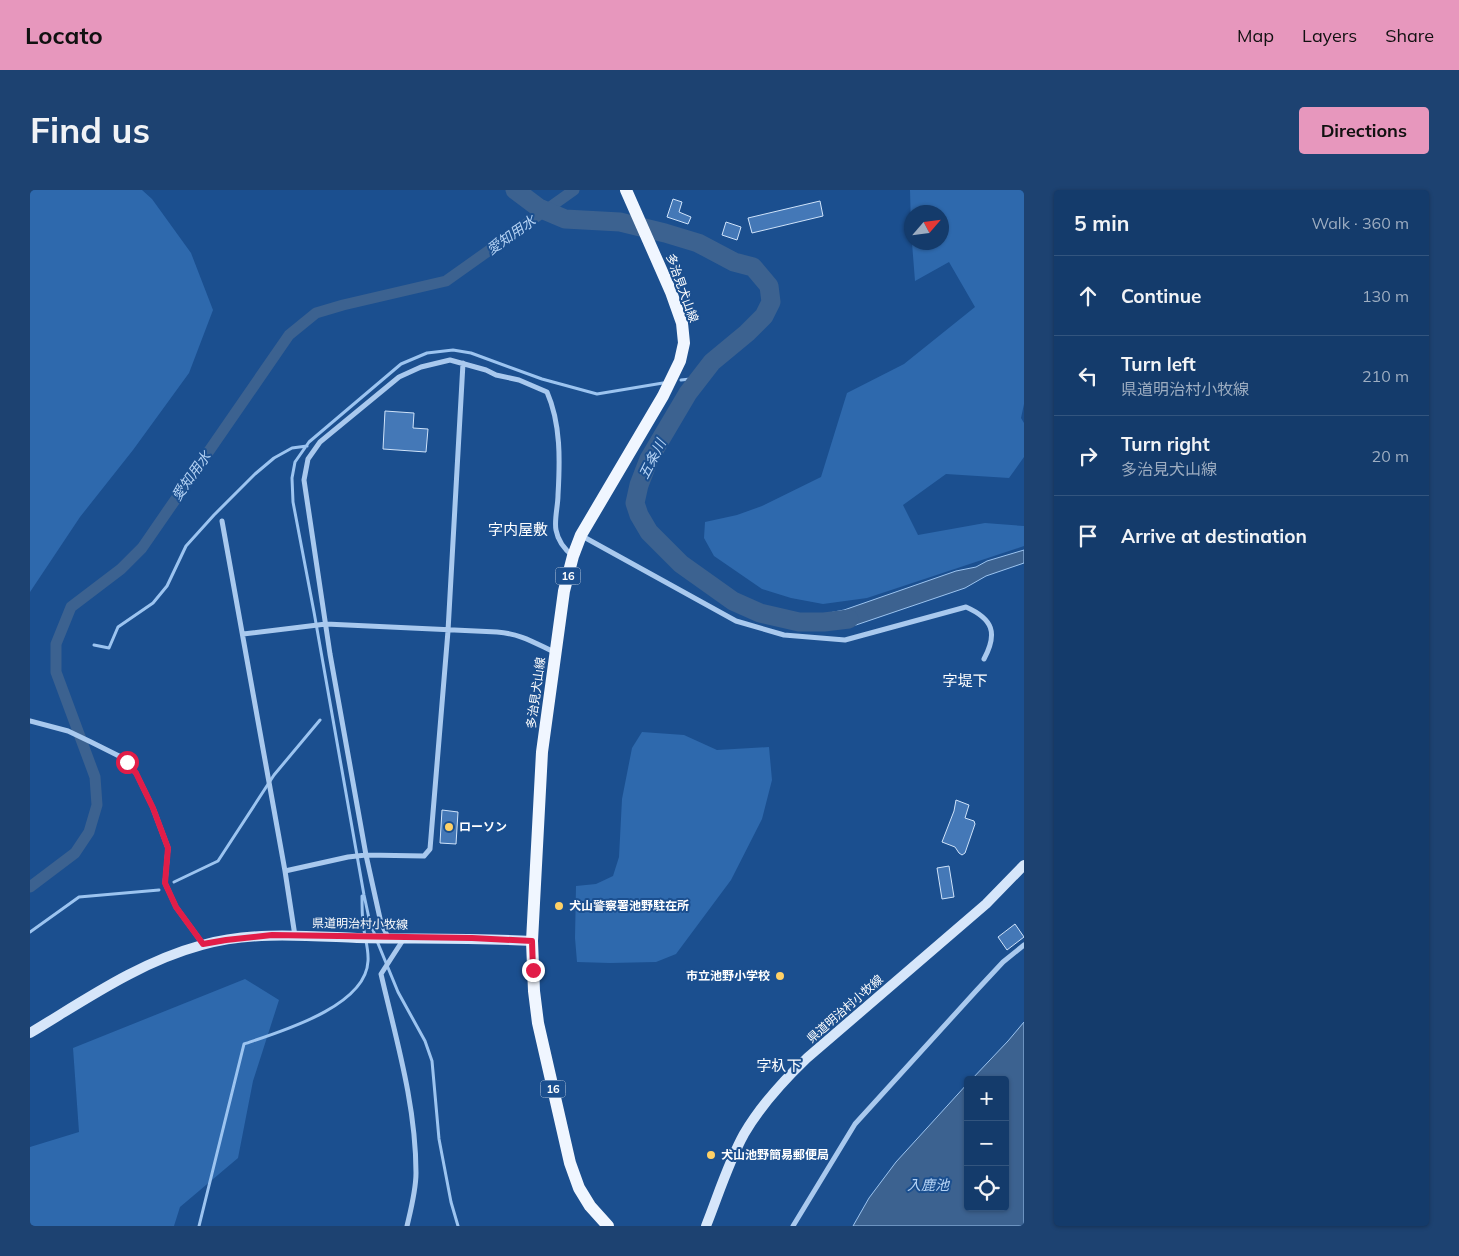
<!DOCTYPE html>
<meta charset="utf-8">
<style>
:root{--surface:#143b6b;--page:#1d4271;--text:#f1f3f6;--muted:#9dadc1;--line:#33557e;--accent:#e797bd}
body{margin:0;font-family:Mulish,"Noto Sans JP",sans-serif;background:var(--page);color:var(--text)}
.controls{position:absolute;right:15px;bottom:15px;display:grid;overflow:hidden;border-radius:5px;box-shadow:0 1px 4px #0004}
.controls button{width:45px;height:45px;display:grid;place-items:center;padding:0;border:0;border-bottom:1px solid var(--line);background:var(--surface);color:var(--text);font:25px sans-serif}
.compass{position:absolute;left:874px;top:15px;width:45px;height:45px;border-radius:50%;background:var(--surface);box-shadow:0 1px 4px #0004;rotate:62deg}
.stop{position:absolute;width:15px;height:15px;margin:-11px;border:4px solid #e11d48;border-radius:50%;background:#fff}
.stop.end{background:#e11d48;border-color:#fff;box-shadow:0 1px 5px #0008}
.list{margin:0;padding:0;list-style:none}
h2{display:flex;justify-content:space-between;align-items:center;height:65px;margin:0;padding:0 20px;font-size:21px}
h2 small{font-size:16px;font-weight:400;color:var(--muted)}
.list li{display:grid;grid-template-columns:32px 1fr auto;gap:15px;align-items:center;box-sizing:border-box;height:80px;padding:0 20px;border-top:1px solid var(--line)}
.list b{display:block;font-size:19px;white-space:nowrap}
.list p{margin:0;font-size:16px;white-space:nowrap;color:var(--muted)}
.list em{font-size:16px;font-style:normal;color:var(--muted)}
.icon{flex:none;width:28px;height:28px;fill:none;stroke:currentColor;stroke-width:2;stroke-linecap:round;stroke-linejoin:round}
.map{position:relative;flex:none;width:994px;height:1036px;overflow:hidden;border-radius:5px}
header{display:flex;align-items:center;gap:30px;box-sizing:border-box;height:70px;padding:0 25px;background:var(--accent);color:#111}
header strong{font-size:24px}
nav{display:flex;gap:28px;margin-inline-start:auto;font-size:18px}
.intro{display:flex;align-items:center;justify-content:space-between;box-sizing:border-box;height:120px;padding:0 30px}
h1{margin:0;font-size:35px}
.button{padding:12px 22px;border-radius:5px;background:var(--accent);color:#111;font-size:18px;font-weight:700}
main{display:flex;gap:30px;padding:0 30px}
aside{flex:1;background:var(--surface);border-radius:5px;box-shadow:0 1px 4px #0004}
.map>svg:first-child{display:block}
</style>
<header>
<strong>Locato</strong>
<nav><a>Map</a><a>Layers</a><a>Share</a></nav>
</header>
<div class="intro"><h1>Find us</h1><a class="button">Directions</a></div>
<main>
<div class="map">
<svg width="994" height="1036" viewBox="0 0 994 1036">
<rect width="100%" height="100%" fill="#1b4f8f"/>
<path fill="#2e69ad" d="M0,0H112L122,9L161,63L183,120L159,183L103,260L50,327L0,402Z
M880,0H994V214L991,228L994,233V267L979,288L916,284L873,315L888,345L955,333L994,336V356L837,408L793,414L761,408L732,399L684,366L674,348L675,332L707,325L732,316L791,287L817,203L874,174L945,117L919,72L885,91L882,53L912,52V22H882L881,38Z
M612,542L654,545L687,560L739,557L742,590L732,629L701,690L646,764L626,772L580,773L547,772L545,748L546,696L566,694L583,686L589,667L592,609L602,558Z
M215,789L249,810L223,891L208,968L150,1017L144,1036H0V957L49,942L43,858Z"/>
<path fill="#3c6290" stroke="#9cc4f0" d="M994,360V373L956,386L935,398L826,435L794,440V424L814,420L926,381L946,377L957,371Z
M994,832V1036H823L839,1008L866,972L938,893V1017H975V890H941L978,851Z"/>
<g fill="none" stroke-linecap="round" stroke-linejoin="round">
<path stroke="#9cc4f0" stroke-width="3" d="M651,190L670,188
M64,455L79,458L88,437L123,413L137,396L156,356L184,325L225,284L244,268L262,258L277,256
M144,692L188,671L244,585L290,530
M0,742L49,707L129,700
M345,745L340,733L334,705L284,422L263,312L262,288L265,272L279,252L371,174L397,163L423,160L441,163L512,189L567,204L633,193
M347,751L368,802L395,851L402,871L409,949L421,1012L428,1036
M169,1036L214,854C249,842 336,817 338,771C339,759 334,745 333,733C332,724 332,715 332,706"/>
<path stroke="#3c6290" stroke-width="11" d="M0,697L45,663L59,642L67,615L65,587L26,482V454L41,417L91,379L112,358L259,145L286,123L313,115L416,91L544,0"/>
<path stroke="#3c6290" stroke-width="19" d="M485,0L509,18L535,29L590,32L635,43L668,53L704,72L723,77L739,96L741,112L734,126L717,143L682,172L658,203L619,269L609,295L605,313L609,325L619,342L651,374L703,411L730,423L769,432H794L819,429"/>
</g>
<path fill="#4478b7" stroke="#cfe3fa" d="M643,9L652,12L649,22L661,27L658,34L637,27Z
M790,11L793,26L722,43L718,28Z
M696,32L711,37L707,50L692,45Z
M355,221L384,223L383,238L398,239L396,262L353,259Z
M926,610L939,615L935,628L944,631L945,634L935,663L932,665L929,663L925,657L912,652L924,621Z
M412,620L428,622L426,654L410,653Z
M919,676L924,707L912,709L907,678Z
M985,734L994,747L977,760L968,747Z"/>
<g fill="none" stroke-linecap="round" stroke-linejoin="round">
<path stroke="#a9c9ee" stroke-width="5" d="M192,331L255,681L265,746
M552,346L706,431L754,445L815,450L936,417C963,429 968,443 954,469
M213,444L296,434L467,442C491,444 503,452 524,462
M0,531L38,541L61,552L89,566L106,583L123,618L138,658L135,693L146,717L173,754
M255,681L318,667L336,665L394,666L400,659L418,441L433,173
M358,747L351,733L336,665L300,464L274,290L278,269L290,252L369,187L391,177L420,170L456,180L466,185L489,190L517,202C531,234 530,271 528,305C528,316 524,330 526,340C528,351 534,359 543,366
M373,750L351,784C366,849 386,915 386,983C386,1000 381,1019 377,1036
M763,1036L825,934L946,801L973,772L994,755"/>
<path stroke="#d6e6fa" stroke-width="10" d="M0,843C55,810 109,772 172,755C223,741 276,746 327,748C385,749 444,748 502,751
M676,1036C688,1006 698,973 714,944C731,915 753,891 777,868L956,714L994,675"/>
<path stroke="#f0f6ff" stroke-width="12" d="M578,1036L560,1016L549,998L540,973L508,833L504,801L502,751L512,562L534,401L543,366L551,345L633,206L650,171L654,153L652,133L641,102L596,0"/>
</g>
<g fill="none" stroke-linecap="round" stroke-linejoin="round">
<path stroke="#e11d48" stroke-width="6" d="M97,572L106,583L123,618L138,658L135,693L146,717L173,754L196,750L242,745L442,748L502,751L503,780"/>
</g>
<g fill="#ffd166" stroke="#1b4f8f" stroke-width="2">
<circle cx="419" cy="637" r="5"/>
<circle cx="529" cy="716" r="5"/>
<circle cx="750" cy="786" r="5"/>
<circle cx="681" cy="965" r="5"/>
</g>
<g text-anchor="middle" stroke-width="4" stroke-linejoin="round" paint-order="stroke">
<g fill="#1b4f8f" stroke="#bbcadd" stroke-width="1">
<rect x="525.5" y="377.5" width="25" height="17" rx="4"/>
<rect x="510.5" y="890.5" width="25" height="17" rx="4"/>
</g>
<g font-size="11" font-weight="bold" fill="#fff">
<text x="538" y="390">16</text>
<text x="523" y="903">16</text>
</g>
<g font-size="12" fill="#fff" stroke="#1b4f8f">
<text transform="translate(652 98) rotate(70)" y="4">多治見犬山線</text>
<text transform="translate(506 503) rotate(-82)" y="4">多治見犬山線</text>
<text transform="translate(330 734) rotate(1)" y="4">県道明治村小牧線</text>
<text transform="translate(815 819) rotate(-41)" y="4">県道明治村小牧線</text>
</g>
<g font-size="12" font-weight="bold" fill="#fff" stroke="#1b4f8f" text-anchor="start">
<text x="429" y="641">ローソン</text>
<text x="539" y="720">犬山警察署池野駐在所</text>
<text x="740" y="790" text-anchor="end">市立池野小学校</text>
<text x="691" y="969">犬山池野簡易郵便局</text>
</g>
<g font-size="14" font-style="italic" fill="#b5d3f5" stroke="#1b4f8f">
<text transform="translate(481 45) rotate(-35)" y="5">愛知用水</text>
<text transform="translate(622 269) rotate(-63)" y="5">五条川</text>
<text transform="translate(161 286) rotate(-55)" y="5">愛知用水</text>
<text x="898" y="1000">入鹿池</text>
</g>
<g font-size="15" fill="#fff" stroke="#1b4f8f">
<text x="488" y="345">字内屋敷</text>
<text x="935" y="496">字堤下</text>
<text x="749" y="881">字杁下</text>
</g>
</g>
</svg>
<div class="controls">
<button>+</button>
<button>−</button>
<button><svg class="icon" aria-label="locate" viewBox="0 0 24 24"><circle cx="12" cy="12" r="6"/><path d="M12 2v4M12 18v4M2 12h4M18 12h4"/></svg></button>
</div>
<svg class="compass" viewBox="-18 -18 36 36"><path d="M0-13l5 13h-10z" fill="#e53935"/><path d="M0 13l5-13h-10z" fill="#9dadc1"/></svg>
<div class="stop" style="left:97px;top:572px"></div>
<div class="stop end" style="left:503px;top:780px"></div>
</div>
<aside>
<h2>5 min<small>Walk · 360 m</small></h2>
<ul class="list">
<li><svg class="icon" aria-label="ahead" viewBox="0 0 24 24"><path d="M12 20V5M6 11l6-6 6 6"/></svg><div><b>Continue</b></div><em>130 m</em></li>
<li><svg class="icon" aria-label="left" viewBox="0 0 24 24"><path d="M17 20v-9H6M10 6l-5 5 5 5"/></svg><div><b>Turn left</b><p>県道明治村小牧線</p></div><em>210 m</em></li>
<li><svg class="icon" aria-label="right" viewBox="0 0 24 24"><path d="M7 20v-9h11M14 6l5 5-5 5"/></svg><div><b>Turn right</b><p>多治見犬山線</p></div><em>20 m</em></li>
<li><svg class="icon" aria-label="arrive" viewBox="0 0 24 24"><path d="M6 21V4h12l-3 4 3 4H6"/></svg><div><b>Arrive at destination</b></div></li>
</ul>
</aside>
</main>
